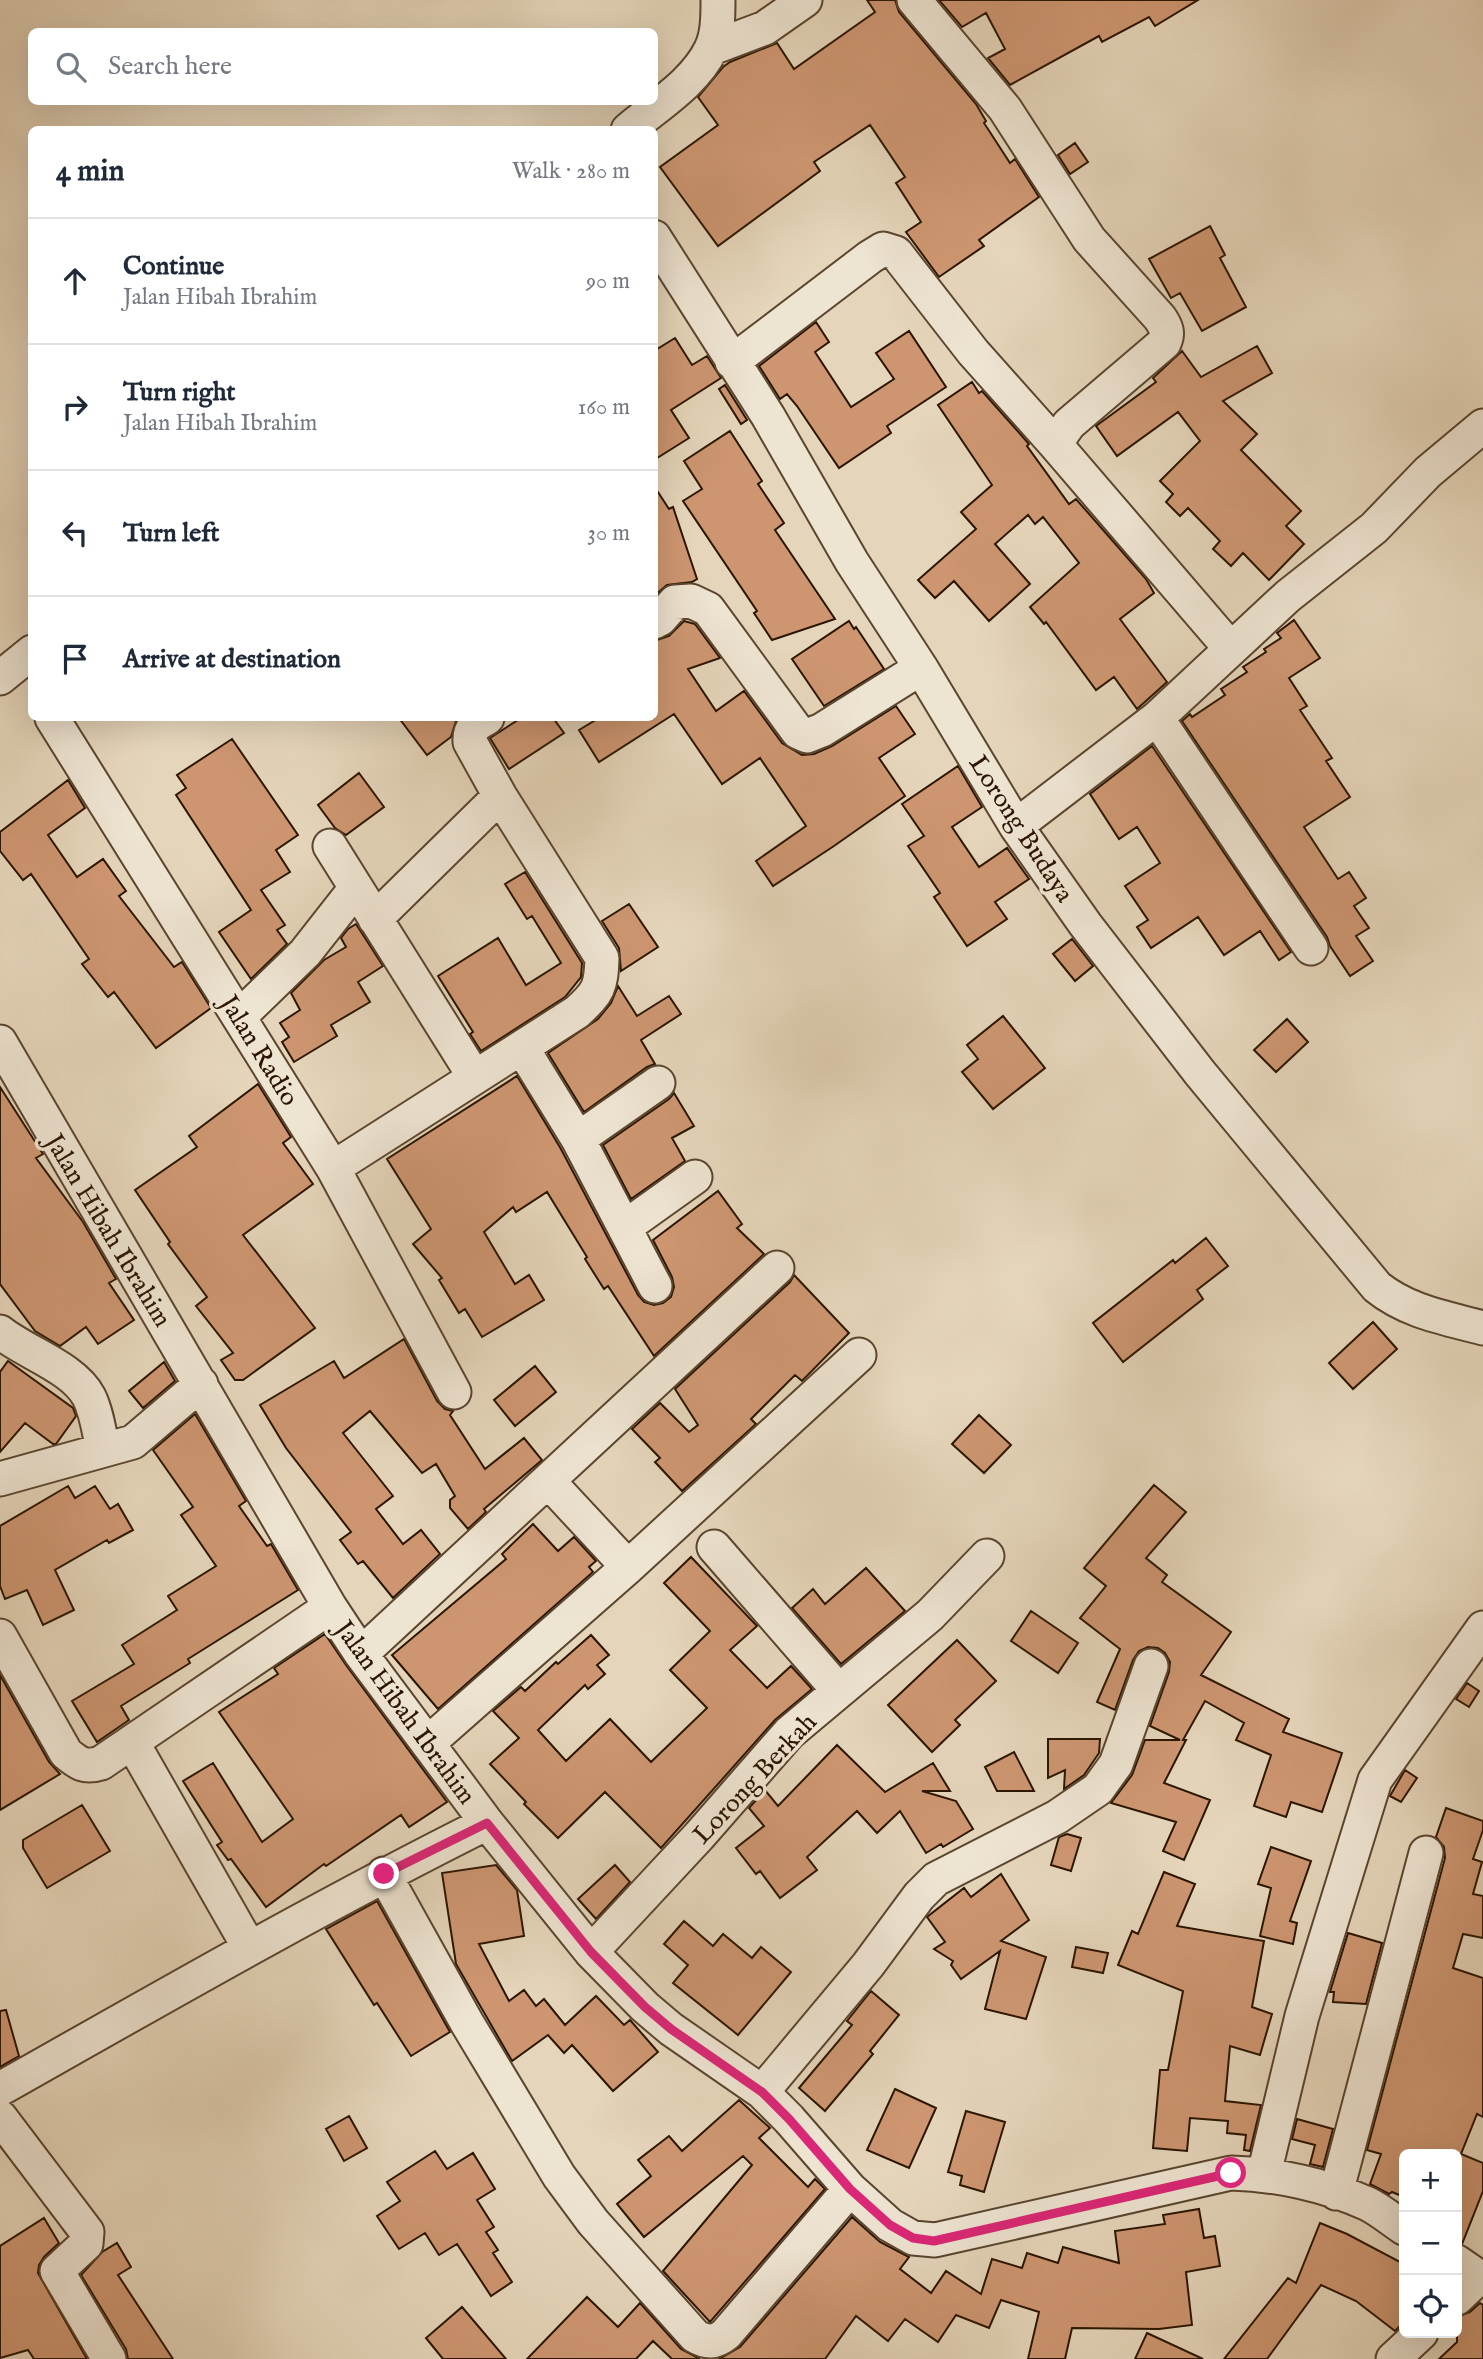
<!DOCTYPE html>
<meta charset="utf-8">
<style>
:root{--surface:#fff;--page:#f6f6f7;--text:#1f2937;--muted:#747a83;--line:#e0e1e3}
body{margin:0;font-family:"IM FELL English",serif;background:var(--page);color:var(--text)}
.controls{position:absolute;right:21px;bottom:21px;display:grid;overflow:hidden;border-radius:10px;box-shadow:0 7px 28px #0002}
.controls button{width:63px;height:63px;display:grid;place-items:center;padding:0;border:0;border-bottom:2px solid var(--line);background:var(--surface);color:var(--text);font:35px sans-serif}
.stop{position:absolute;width:21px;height:21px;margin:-16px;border:5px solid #db2777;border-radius:50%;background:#fff}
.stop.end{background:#db2777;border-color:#fff;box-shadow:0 2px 7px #0008}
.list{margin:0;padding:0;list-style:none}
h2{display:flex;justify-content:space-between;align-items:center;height:91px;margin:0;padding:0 28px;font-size:30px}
h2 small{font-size:23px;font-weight:400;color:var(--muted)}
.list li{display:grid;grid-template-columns:46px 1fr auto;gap:21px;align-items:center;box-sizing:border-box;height:126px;padding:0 28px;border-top:2px solid var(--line)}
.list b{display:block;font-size:26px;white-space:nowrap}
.list p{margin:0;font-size:23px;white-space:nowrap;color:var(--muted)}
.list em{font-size:23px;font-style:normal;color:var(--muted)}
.icon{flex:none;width:38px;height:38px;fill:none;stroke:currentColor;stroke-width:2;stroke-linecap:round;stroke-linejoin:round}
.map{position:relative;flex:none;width:1483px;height:2359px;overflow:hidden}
.search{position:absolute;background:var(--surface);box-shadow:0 7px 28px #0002;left:28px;top:28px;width:630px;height:77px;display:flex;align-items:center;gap:18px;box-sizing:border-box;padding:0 24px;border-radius:10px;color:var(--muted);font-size:26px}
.panel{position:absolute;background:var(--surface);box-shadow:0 7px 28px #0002;left:28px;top:126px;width:630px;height:595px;border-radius:10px}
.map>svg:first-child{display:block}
</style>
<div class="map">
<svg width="1483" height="2359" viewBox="0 0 1483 2359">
<rect width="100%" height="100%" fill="#e5d5ba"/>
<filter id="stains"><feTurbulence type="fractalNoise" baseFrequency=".00286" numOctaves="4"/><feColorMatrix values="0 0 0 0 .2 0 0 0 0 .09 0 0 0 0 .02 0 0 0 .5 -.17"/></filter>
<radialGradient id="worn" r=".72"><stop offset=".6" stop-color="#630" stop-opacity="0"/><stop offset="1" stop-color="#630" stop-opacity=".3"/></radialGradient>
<path fill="#cd9671" stroke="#2b1500" stroke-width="2" d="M867,0H895L899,12L976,104L986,121L984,123L1010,163L1015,159L1039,197L979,240L984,246L939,277L906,232L921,222L896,183L905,177L870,125L814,162L820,171L718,246L660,167L718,125L698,97L723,67L730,62L777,43L794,69L875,12Z
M939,0H1198L1155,26L1149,17L1102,42L1099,36L1010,85L988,58L1005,49L986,13L962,27Z
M1075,143L1088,162L1070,174L1058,155Z
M1210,226L1225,255L1220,258L1246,307L1202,331L1180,293L1171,298L1149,259Z
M816,322L829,342L815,352L851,407L894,379L876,353L909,331L946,387L887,426L891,433L839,468L797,406L787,394L780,399L759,366Z
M675,338L692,365L707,356L721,378L671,410L689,438L654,460V351Z
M1257,346L1272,373L1223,401L1257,434L1241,450L1301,511L1286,526L1304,544L1269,580L1243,553L1231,566L1213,549L1220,541L1188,508L1180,516L1166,502L1173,494L1160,481L1200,441L1178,412L1117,456L1096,426L1156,382L1153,378L1182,351L1201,377Z
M972,382L979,393L982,391L1029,444L1027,446L1069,504L1076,499L1146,579L1154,593L1120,619L1167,682L1137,709L1114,677L1096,690L1046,622L1044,624L1030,607L1079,563L1043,517L1035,524L1028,515L995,544L1030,584L989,621L954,581L935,598L918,580L976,529L961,512L992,485L938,405Z
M725,385L747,420L741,424L719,389Z
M730,431L762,481L758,484L784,523L775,530L835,619L772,640L754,613L757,611L683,501L702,489L684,461Z
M654,486L669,509L673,507L697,579L692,582L667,585L654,596Z
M1294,620L1320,658L1289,678L1307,706L1300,710L1332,758L1326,761L1350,797L1304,827L1338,879L1349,872L1366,898L1354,906L1369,928L1356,936L1373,961L1350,976L1330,946L1327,937L1182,721L1190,714L1192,717L1225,695L1221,689L1247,672L1243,667L1266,652L1264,649L1281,638L1277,633Z
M684,621L695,624L720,658L688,669L716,711L744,691L782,743L802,755L814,754L832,746L896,706L915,734L879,758L905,796L834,846L773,886L756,861L806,826L760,758L722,784L674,714L599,762L579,730L599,718H654V641L669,636Z
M849,621L854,629L856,627L884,669L824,706L792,659Z
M399,718H457L451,737L427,755Z
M521,718H553L564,733L509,769L490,738Z
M232,739L298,835L276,850L290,872L261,890L285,925L277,930L287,944L251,979L219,932L251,910L176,795L186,788L177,775Z
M1152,746L1291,952L1279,960L1260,931L1224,955L1198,917L1151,948L1137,927L1148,920L1125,886L1160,863L1137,827L1119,839L1090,794Z
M958,766L982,807L952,827L979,867L1007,848L1029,879L995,902L1007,919L967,946L934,897L940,893L908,846L924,836L902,804Z
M359,773L384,807L346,835L335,828L318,805Z
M68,780L85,808L48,835L77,877L103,859L126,891L119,896L174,967L182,962L211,1008L156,1048L114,992L108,997L82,964L89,959L31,874L23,880L0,851V832Z
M525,872L582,963L581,977L565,997L481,1051L470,1034L473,1032L438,976L498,938L526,985L561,963L532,916L527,919L505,884Z
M629,904L658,947L621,971L619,948L602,921Z
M356,924L383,966L358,982L370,1002L331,1025L337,1036L294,1062L282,1042L289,1037L280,1023L300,1010L291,993L324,960L346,947L341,938L348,929Z
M1072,939L1093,966L1075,981L1053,954Z
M618,986L637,1016L669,996L681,1014L641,1040L655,1064L647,1067L584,1112L548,1053L598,1019L611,1003Z
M1003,1016L1045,1068L993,1109L962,1072L978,1059L967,1045Z
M1287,1019L1308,1042L1276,1072L1254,1050Z
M517,1076L561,1149L638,1295L644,1302L654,1305L663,1303L671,1297L674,1287L672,1277L653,1240L718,1191L742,1224L737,1228L764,1254L654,1356L608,1286L604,1289L585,1259L587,1257L547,1192L516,1212L513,1207L484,1232L515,1284L529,1275L544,1300L482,1337L465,1309L459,1313L439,1280L442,1278L413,1244L431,1229L387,1159Z
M258,1084L291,1137L283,1143L313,1184L243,1235L315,1328L243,1380H235L221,1360L233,1353L196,1306L207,1297L168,1244L170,1242L135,1190L197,1147L189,1136Z
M0,1087L43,1154L36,1158L83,1222L116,1279L109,1283L134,1320L98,1344L86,1327L60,1346L35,1331L0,1284Z
M674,1093L694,1126L672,1138L685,1161L631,1199L603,1145L669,1099Z
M1206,1238L1228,1266L1197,1290L1203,1299L1123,1362L1093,1323L1173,1260L1175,1263Z
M794,1275L849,1333L802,1381L795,1375L751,1419L756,1424L682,1491L655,1462L660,1458L632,1429L660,1403L689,1432L698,1425L675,1389L790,1282Z
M1373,1322L1397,1349L1353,1389L1329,1363Z
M404,1339L437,1401L445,1409L453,1411L450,1415L485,1469L524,1438L542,1460L484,1509L486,1512L468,1529L450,1508V1500L455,1496L436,1464L422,1473L370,1411L343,1433L393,1496L376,1509L403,1544L421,1530L440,1554L393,1598L363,1561L358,1564L340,1540L351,1532L286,1448L260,1405L334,1361L344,1378Z
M8,1361L73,1408L76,1416L56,1444H53L25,1423L0,1452V1372Z
M164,1362L175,1381L143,1408L129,1391Z
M535,1366L556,1392L515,1426L494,1400Z
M195,1414L246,1501L239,1506L267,1546L271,1544L298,1590L188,1659L190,1663L121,1706L129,1720L97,1742L72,1701L134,1664L122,1645L177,1610L168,1596L216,1566L181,1515L193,1507L153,1450Z
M979,1415L1011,1445L984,1473L952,1444Z
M1154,1485L1186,1512L1146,1558L1167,1575L1162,1582L1231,1632L1201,1675L1289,1719L1283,1732L1342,1753L1322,1812L1291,1802L1286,1817L1254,1806L1271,1755L1236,1740L1244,1723L1205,1701L1183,1740H1186L1164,1783L1210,1800L1184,1860L1163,1851L1176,1822L1111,1803L1132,1775L1145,1740H1180L1150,1726L1169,1672L1170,1662L1165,1653L1158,1648L1148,1647L1139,1651L1133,1660L1115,1710L1097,1702L1120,1649L1080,1618L1106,1586L1084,1568Z
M68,1486L75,1498L95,1486L110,1509L118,1504L133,1530L109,1543L107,1540L55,1570L74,1610L43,1625L27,1590L5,1599L0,1586V1526Z
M533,1524L558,1551L574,1537L596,1561L589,1567L593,1572L438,1709L392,1655L506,1559L502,1554Z
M691,1557L757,1626L730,1650L767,1688L791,1666L812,1689L775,1720L661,1848L605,1792L558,1838L524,1804L526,1802L490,1764L519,1738L493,1711L521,1687L525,1691L556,1662L558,1664L591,1635L609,1655L597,1665L605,1674L588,1689L585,1685L538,1730L566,1761L610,1719L651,1762L707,1708L670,1670L710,1631L664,1583Z
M866,1568L905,1611L841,1664L792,1608L813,1589L825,1604Z
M1031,1611L1078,1643L1058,1673L1011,1641Z
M325,1634L346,1665L447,1802L409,1827L401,1815L326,1866L324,1864L266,1907L231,1859L228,1860L217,1845L222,1842L183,1781L213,1763L262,1842L293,1819L219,1712L278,1674L274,1668Z
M957,1640L996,1681L955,1720L960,1725L932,1752L888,1705Z
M0,1675L49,1762L60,1774L0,1810Z
M1467,1683L1479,1691L1469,1707L1456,1699Z
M1048,1739H1100L1099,1753L1084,1775L1064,1789L1065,1770L1048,1778Z
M837,1745L885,1792L933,1763L950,1791H922L956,1801L973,1829L943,1847L941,1844L926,1853L900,1811L877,1833L857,1811L807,1857L817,1870L780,1898L760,1871L756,1874L736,1848L764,1826L749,1808L765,1790L778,1806Z
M1014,1752L1034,1791H997L985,1767Z
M1405,1770L1417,1778L1401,1802L1390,1796Z
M82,1805L110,1851L47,1888L23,1848V1840Z
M1446,1808L1483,1821V1830L1473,1859L1482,1862L1473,1894L1483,1896V1938L1463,1934L1453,1968L1483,1978V2117L1477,2114L1461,2154L1483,2163V2191L1462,2244L1457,2243V2154H1404V2197L1392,2192L1389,2194L1370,2184L1381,2154L1367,2150L1445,1858L1444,1847L1436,1837Z
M1067,1834L1081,1838L1071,1871L1051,1865L1059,1837Z
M1271,1847L1311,1861L1290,1921L1297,1923L1293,1944L1260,1936L1271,1888L1258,1884Z
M496,1865L517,1890L524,1936L479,1944L509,2001L524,1990L536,2006L544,1999L565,2025L596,1996L624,2025L630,2020L658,2052L613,2091L572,2045L564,2053L548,2035L512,2061L456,1964L442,1873Z
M615,1865L630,1882L596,1919L578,1899Z
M1164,1872L1195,1884L1177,1926L1264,1941L1252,2007L1272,2014L1260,2055L1230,2046L1225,2101L1261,2105L1250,2151L1244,2150L1246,2135L1227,2133L1228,2121L1190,2118L1187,2151L1153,2148L1160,2070H1168L1183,1991L1118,1965L1132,1931L1138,1934Z
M1001,1874L1029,1920L1001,1941L1046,1957L1026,2019L985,2009L1000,1951L961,1979L951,1965L953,1961L934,1949L945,1942L927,1917L964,1888L971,1897Z
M377,1901L450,2032L411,2056L377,2003L374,2005L326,1929Z
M684,1921L713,1946L723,1934L752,1958L761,1947L791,1972L738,2035L673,1983L688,1965L664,1944Z
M1348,1933L1382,1943L1366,2004L1333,2002L1334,1992H1330Z
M1076,1947L1108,1953L1103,1973L1072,1967Z
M871,1991L899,2015L870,2051L873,2054L825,2111L799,2088L852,2025L847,2021Z
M6,2010L19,2056L0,2067V2011Z
M895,2089L936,2108L909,2168L867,2150Z
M739,2100L770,2128L759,2138L808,2187L815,2179L825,2189L710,2322L663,2271L752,2165L743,2156L644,2237L617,2204L651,2176L638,2160L669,2136L682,2151Z
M966,2111L1005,2122L984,2192L960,2185L962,2176L948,2172Z
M349,2116L367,2148L344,2161L326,2129Z
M1297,2119L1333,2129L1323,2167L1310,2164L1315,2145L1292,2139Z
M435,2151L447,2169L473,2153L495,2189L477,2200L494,2227L486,2232L498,2250L493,2253L512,2282L491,2296L457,2244L439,2255L425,2233L399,2249L377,2216L400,2201L387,2182Z
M1199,2209L1204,2238L1215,2236L1220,2266L1186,2272L1192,2325L1159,2329L1072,2328L1065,2359H1028L1039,2312L1001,2300L989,2328L956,2315L938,2342L905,2319L888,2341L856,2316L825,2359H719L740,2347L852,2217L880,2242L909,2257L900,2269L931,2293L946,2271L981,2294L992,2259L1022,2268L1027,2253L1058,2263L1063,2247L1119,2263L1115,2231L1165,2224L1163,2215Z
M44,2218L59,2243L44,2257L39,2265L38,2273L87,2359H34L28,2350L0,2358V2246Z
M1320,2223L1347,2234L1404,2264V2322L1395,2331L1356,2301L1321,2285L1267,2359H1224L1288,2278L1296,2283Z
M117,2243L131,2267L118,2275L173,2359H128L126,2349L81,2275L102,2252Z
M587,2297L618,2327L640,2303L681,2349L700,2359H672L653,2341L636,2359H527Z
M1480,2303L1483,2305V2359H1439L1457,2342V2317L1470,2312Z
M462,2307L506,2359H443L426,2338Z
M1147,2333L1203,2359H1135Z"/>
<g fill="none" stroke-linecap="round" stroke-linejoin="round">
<defs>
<path id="minor" d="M712,48L765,28L805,0
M628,130C656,106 695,83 711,49C718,35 718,16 718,0
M654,237L768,416L852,562L921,668L1016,826L1085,924L1200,1073L1377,1287C1408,1312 1446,1318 1483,1328
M732,362L870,257L883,249L896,253L973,352L1055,444L1069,424L1164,343C1169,333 1166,327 1160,318L1089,239L1005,109L914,0
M1055,444L1231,649
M654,622L660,619L675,602L691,601L708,609L798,732L807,736L822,730L921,668
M0,678L32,652
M52,718L333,1168L454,1392
M1157,718L1311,948
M1016,826L1157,718L1288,596L1374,528L1428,472L1483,426
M330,846L474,1076
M375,919L500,796
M239,1017L305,953L356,888
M0,1042L330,1607L361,1654L487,1823L591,1952L645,2007L671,2029L762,2092L789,2119L850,2189L890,2225L913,2238L935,2240L1231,2173C1276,2174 1326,2185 1368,2204C1380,2210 1392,2220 1404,2228
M522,1048L578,1139L655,1286
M578,1139L658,1083
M333,1168L577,1012C599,992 601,987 602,958L500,796L470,742C469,728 476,724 487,718
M625,1227L695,1177
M0,1332C26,1353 73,1367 89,1397C97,1413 99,1432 103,1450
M0,1479L133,1442L201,1384
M549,1482L628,1567
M714,1547L839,1691
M0,1636L66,1753C79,1764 85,1768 101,1763L330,1607
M361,1654L777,1268
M132,1742L249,1947
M428,1743L628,1567L859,1355
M384,1874L467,2023L559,2176L593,2222L695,2336C707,2343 715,2343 726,2334L850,2189
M591,1952L699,1836L789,1733L930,1615L987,1556
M0,2089C161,1998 321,1906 487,1823
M762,2092L868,1965L919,1896L936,1879L1057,1817L1098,1789L1116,1764L1151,1666
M0,2117L87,2232L86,2244L57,2271L109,2359
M1264,2174L1302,2016L1375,1780L1483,1628
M1336,2193L1426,1853
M1457,2262L1483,2280
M1457,2298L1479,2277
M1393,2359L1421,2333"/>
</defs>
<use href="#minor" stroke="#5a452e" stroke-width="37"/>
<use href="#minor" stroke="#eee4d2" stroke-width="33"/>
</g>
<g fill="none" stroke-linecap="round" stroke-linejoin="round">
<path stroke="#db2777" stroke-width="9" d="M384,1874L487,1823L591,1952L645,2007L671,2029L762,2092L789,2119L850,2189L890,2225L913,2238L934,2241L1231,2173"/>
</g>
<g text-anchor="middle" stroke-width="7" stroke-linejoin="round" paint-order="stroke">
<g font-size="26" fill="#2b1500" stroke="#eee4d2">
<text transform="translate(1022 828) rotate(57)" y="9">Lorong Budaya</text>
<text transform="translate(260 1050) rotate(58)" y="9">Jalan Radio</text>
<text transform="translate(109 1230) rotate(59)" y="9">Jalan Hibah Ibrahim</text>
<text transform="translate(406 1712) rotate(54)" y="9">Jalan Hibah Ibrahim</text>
<text transform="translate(754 1778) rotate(-47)" y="9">Lorong Berkah</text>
</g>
</g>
<rect width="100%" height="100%" filter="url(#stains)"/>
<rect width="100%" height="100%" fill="url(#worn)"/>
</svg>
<div class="controls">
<button>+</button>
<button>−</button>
<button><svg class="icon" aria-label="locate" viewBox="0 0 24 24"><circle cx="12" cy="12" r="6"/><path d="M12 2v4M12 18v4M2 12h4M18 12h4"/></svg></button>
</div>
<div class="stop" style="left:1231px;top:2173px"></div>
<div class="stop end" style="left:384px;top:1874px"></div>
<div class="search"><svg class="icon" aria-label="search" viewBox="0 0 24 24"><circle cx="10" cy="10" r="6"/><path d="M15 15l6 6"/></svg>Search here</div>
<section class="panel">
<h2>4 min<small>Walk · 280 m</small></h2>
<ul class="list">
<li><svg class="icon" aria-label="ahead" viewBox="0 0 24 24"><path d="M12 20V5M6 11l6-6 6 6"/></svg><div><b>Continue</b><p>Jalan Hibah Ibrahim</p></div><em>90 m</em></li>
<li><svg class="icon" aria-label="right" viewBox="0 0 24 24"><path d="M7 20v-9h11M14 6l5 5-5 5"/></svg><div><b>Turn right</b><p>Jalan Hibah Ibrahim</p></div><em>160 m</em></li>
<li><svg class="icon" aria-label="left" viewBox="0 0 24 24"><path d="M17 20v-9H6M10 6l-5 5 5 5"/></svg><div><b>Turn left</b></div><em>30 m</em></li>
<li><svg class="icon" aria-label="arrive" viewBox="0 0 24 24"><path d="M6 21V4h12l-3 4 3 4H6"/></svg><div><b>Arrive at destination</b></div></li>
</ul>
</section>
</div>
